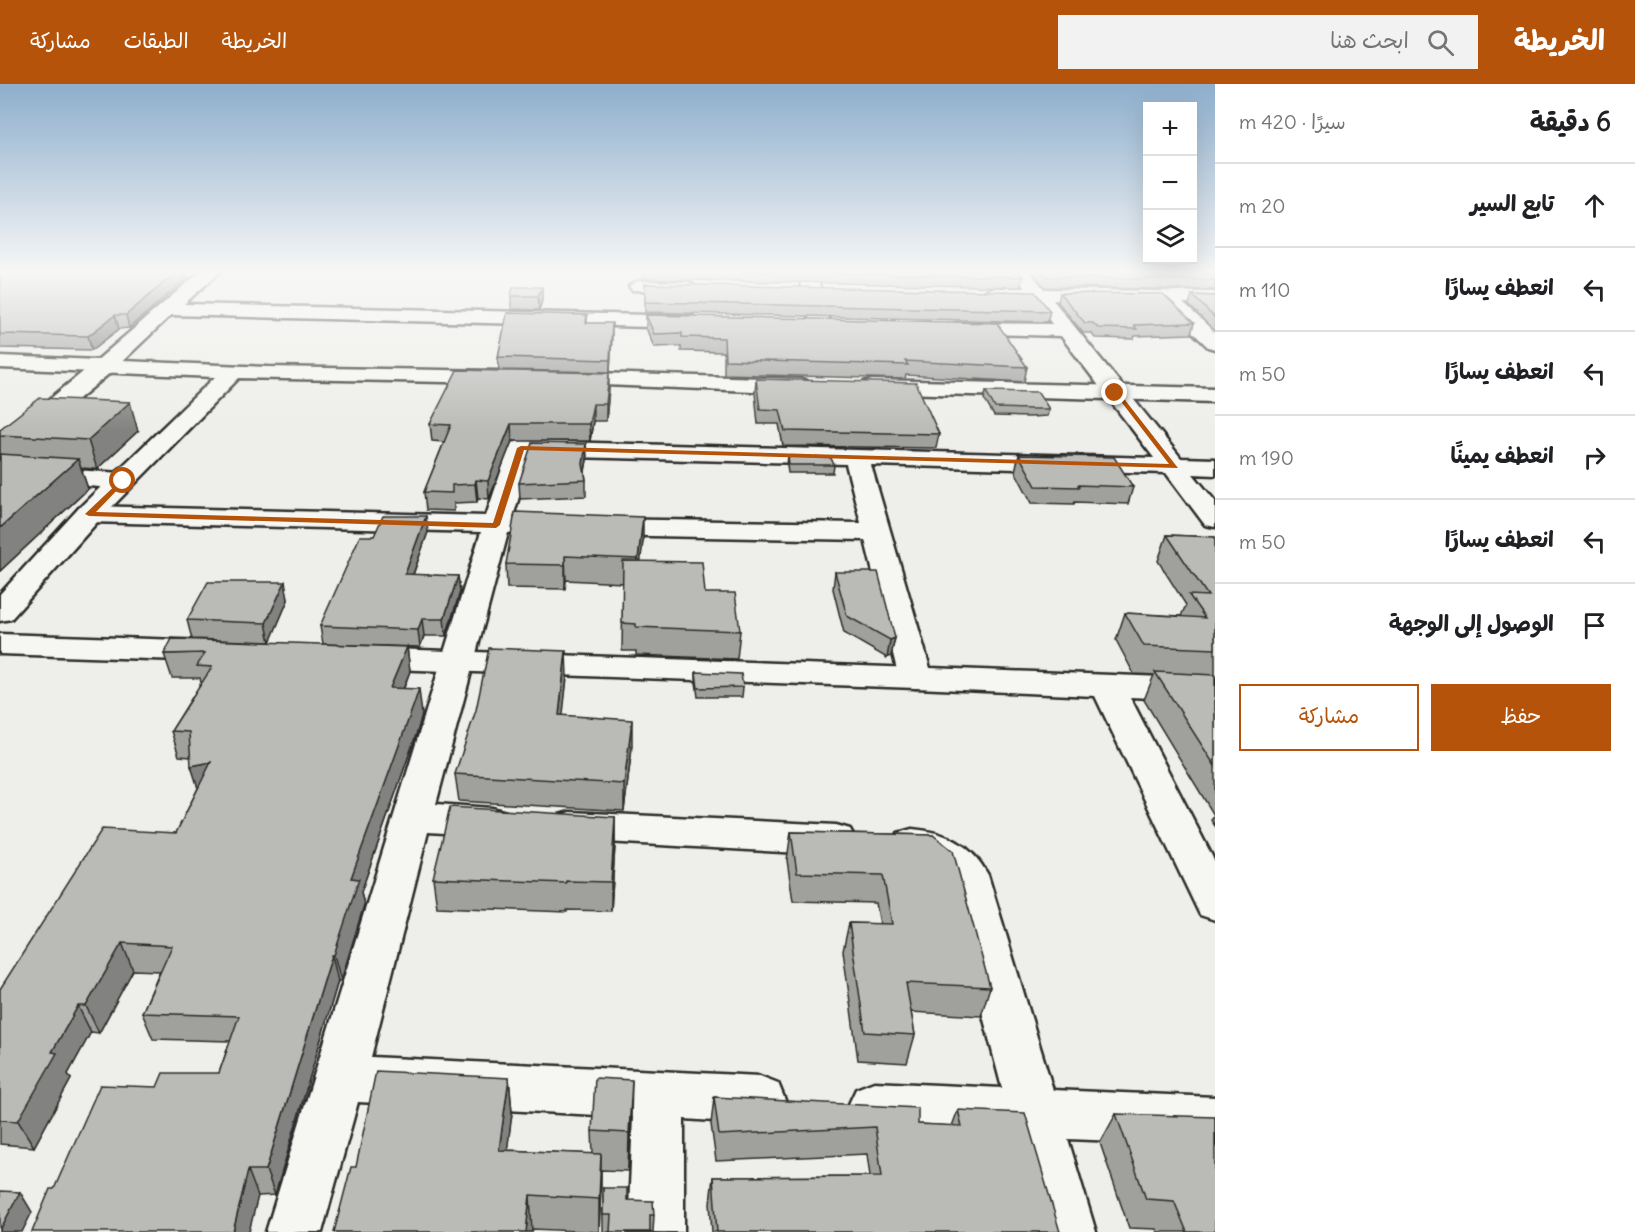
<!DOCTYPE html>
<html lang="ar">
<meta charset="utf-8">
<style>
:root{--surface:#fff;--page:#f2f2f2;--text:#202124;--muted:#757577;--line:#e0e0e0;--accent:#b45309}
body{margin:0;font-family:Delius,"Playpen Sans Arabic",sans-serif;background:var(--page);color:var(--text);direction:rtl}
.controls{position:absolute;right:18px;top:18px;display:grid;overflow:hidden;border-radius:0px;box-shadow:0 6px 24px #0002}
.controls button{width:54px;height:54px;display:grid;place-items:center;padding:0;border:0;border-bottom:2px solid var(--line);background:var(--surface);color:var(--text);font:30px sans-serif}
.stop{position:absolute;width:18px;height:18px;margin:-14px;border:4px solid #b45309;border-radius:50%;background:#fff}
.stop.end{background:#b45309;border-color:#fff;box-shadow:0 2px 6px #0008}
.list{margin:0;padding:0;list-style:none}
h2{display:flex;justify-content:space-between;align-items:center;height:78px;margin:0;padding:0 24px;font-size:26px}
h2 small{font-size:20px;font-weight:400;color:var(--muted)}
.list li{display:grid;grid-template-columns:39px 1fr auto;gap:18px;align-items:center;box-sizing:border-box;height:84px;padding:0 24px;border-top:2px solid var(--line)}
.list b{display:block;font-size:22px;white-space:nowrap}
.list em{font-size:20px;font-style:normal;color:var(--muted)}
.actions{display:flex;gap:12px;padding:18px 24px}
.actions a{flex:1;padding:14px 0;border:2px solid var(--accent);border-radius:0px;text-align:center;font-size:21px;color:var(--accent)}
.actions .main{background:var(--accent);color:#fff}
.icon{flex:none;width:33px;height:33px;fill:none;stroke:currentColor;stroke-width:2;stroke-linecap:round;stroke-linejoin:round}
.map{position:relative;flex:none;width:1215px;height:1148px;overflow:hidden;direction:ltr}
header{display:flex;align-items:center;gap:36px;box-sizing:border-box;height:84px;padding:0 30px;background:var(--accent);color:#fff}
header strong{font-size:28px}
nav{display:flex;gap:33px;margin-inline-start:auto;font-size:21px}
.search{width:420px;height:54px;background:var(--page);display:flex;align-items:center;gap:15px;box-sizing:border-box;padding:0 21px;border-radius:0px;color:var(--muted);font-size:22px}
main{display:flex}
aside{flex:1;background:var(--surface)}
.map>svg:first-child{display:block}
</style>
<header>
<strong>الخريطة</strong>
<div class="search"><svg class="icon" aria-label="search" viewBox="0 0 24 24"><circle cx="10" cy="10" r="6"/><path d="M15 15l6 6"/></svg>ابحث هنا</div>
<nav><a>الخريطة</a><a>الطبقات</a><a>مشاركة</a></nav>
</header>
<main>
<aside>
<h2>6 دقيقة<small>سيرًا · 420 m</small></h2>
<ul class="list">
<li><svg class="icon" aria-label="ahead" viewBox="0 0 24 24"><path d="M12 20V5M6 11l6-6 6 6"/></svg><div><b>تابع السير</b></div><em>20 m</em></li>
<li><svg class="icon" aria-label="left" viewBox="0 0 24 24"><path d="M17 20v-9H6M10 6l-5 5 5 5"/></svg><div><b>انعطف يسارًا</b></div><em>110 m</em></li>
<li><svg class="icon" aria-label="left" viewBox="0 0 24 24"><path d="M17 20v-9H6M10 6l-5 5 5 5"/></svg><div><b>انعطف يسارًا</b></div><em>50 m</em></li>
<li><svg class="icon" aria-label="right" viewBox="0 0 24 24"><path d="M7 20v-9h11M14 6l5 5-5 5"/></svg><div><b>انعطف يمينًا</b></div><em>190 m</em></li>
<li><svg class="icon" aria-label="left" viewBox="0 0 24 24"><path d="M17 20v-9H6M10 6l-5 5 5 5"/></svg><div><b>انعطف يسارًا</b></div><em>50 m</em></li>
<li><svg class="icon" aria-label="arrive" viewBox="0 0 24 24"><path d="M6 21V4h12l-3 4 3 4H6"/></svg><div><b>الوصول إلى الوجهة</b></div></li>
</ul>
<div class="actions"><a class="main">حفظ</a><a>مشاركة</a></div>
</aside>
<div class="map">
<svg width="1215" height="1148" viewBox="0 0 1215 1148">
<rect width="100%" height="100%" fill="#eeeeea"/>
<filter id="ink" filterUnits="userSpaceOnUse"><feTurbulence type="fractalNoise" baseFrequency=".0167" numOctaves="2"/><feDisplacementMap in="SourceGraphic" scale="12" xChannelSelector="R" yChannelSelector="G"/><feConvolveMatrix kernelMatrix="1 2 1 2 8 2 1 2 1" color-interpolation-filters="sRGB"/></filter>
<g filter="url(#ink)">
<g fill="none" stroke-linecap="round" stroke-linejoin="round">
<defs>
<path id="street" d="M202,186H222L184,220L692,232L702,238L692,244L171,231L111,288L9,373L0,375V356L95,278Z
M797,186H815L831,241L828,245H814L811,241Z
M1011,186H1029L1044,205L1215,208V220L1183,219L1215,248V265L1208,263L1161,218L1053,216L1181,374L1215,375V391L1193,390L1215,417V443L1205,441L1166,389L871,381L930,584L1215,595V617L1130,613L1215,778V836L1200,831L1095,612L916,604L904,601L899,594L865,456L598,451L588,449L584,443L588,437L598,435L861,439L846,380L531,372L513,433L527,435L531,441L527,447L508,449L436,720L492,724L506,728L512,738L506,748L492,752L428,748L371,973L760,992L778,999L785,1016L778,1033L760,1040L684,1035V1148H628L633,1033L358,1018L322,1148H266L481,448L89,438L79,436L75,430L79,424L89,422L486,432L509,364L512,359L521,357L1154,374L1061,252L950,249L947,245L950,241L957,239L1052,240L1034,215L986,213L983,209L992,204H1025Z
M638,197L688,198L697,203L688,208L632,206L629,202Z
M41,384L122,389L131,392L135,397L131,402L122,405L32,397L28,392L32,387Z
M570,728L836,741L850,745L856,756L850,767L836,771L570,756L556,752L550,742L556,732Z
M912,745C947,748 971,760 988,791L1053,1006L1215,1013V1061L1068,1055L1096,1148H1040L1015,1052L874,1046L856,1039L848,1022L856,1005L874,998L1002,1004L947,794L930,778L898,771L892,760L898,749Z"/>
<path id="secondary" d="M0,272L268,283L499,287L507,288L510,293L507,298L499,299L239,294L99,436L11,535L0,537V510L79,424L215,293L0,284Z
M563,288L799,295L807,297L810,302L807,307L799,309L555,299L552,294L555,289Z
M872,296L1215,304V318L864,308L861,303L864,298Z
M0,550L210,557L222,560L226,567L222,574L210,577L0,570Z
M363,564L916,584L928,587L933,594L928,601L916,604L363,584L351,581L346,574L351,567Z"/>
</defs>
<use href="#street" stroke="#2b2b2b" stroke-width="5"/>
<use href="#secondary" stroke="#2b2b2b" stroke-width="5"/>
<use href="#street" fill="#f6f6f2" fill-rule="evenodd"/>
<use href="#secondary" fill="#f6f6f2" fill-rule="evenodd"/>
</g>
<path fill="#a0a09d" stroke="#2b2b2b" stroke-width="1.5" d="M0,186L187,194L129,244L119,245L92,266L0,264Z
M644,186H1018L1023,193L1020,203L644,195Z
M1031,186H1215V206L1045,203Z
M645,200L1050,227L1047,238L645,228Z
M542,203V217L539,226L511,225V212Z
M1060,209L1194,239L1191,250L1135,252L1134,255L1095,254L1091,249H1083L1058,218Z
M1192,211L1215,212V248L1189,221Z
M587,231V239L612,251L610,288L499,286L498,273Z
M646,231L1027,283L1024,298L906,291L905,295L724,290V268L681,267V262L654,263L646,244Z
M756,295L939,350L936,364L783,362L779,340H758L755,309Z
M609,305L606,337H593L590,357H512L489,415L478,414L477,418L454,419V427L426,426L424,408L444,358L432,357L430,340Z
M986,307L1049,325L1047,332L1030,333L994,332L984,315Z
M0,345L138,347L97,385L81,384L88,405L0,487Z
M586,360L587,376L585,388L586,396V412L520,415L519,399Z
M1019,371L1133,403L1128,420L1075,418L1074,420L1032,419L1015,387Z
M788,372L834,381L833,389H788L787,381Z
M428,448L413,491L458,492L460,508L446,552H424L420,563L323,560L320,542L374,452Z
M1167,451L1215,453V742L1211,736L1214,731L1144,616L1154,591L1134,590L1116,556L1125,529L1181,532L1186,521L1158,477Z
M643,457L640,477L705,509L740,547L737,575L636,571V567H622L623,499L566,496L565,505L507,504L506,480Z
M835,488L895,554L891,572L887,574L844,549L833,505Z
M285,498L288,516L270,558L192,555L187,536Z
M407,563L410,587L404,604L422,630L418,645L361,808L364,821L341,897H338L275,1111L258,1112L54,1105L219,989L230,957L153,955L142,929L160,887L133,886L99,949L91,948L68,990L71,995L34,1063L0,1060V905L176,749L198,704L191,673L179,672L171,647L201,599L200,594H172L164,570Z
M696,588L743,603L742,613H698L696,598Z
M567,593L562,632L632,663L624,727L459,717L455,690Z
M615,733V761L611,827L567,826V828L437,823L433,794Z
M791,748L933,751L990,903L981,932L911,928L915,951L907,979L858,976L843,867L849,839L880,840L876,819L793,817L787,776Z
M509,994L512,1029L507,1066L593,1070L592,1047L631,1035L628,1087L601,1086L599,1148L533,1145L532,1148H334L356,1083Z
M714,1013L918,1040L952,1042L958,1026L1060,1148H712L710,1119L713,1093L870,1092L867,1070L716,1077L711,1040Z
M1116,1030L1215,1148H1157L1156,1145L1129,1144L1100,1059Z
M603,1104L654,1131L653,1148H603Z"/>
<path fill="#828280" stroke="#2b2b2b" stroke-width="1.5" d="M179,186H185L187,194L129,244L126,231Z
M542,203V217L539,226L538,212Z
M115,231L119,245L92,266L88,252Z
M612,239V251L610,288V276Z
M609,289V305L606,337V320Z
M130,318L138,347L97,385L88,356Z
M593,320V337L590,357L589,340Z
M511,340L512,357L489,415L488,397Z
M586,360L587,376L583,396V380Z
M78,375L88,405L0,487V444Z
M476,396L478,414L477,418L475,400Z
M426,432L428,448L407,507L405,490Z
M643,433V457L638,499V475Z
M565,472L566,496L565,505Z
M458,492L460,508L446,552L444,535Z
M285,498L288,516L270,558L266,539Z
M422,535L424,552L420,563L418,546Z
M895,554L891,572L887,574L890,556Z
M407,563L410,587L394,629L390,604Z
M566,567L567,593L560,658L559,631Z
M419,605L422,630L418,645L361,808L364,821L341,897L334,871L351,794Z
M632,636V663L624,727V700Z
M211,678L199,707L191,682Z
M615,733V761L611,827V798Z
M122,859L133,886L99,949L86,922Z
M332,871L338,897L275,1111L266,1086Z
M78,922L91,948L68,990L71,995L34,1063L18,1037L52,968Z
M509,994L512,1029L503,1100L499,1066Z
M632,996L631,1035L628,1087L629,1049Z
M601,1070V1104L599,1148V1115Z
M248,1086L258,1112L249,1148H233Z
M20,1108L32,1128L22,1148H0V1146Z
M530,1111L532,1148H526Z"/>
<path fill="#babab7" stroke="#2b2b2b" stroke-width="1.5" d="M0,186H179L126,231H115L88,252L0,250Z
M677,186H1018L1023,193Z
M1041,186H1215V196L1047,193Z
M645,200L1035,208L1050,227L645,218Z
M513,203H542L538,212H511Z
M1060,209L1163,210L1194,239L1134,241L1137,245L1098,244L1093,239H1085Z
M1192,211L1215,212V234Z
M507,229L587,231L586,239H612L610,276L498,273Z
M646,231L997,239L1027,283L905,277L908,281L725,276L724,254L682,253V249L654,250Z
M457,286L609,289L606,320H593L589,340H511L488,397L476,396L475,400L452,401V409L424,408L451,341L430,340Z
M756,295L916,299L939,350L785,347L780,326L760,325Z
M986,307L1038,308L1049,325H1032L995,324Z
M40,314L130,318L88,356L0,351V345Z
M532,359L586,360L583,380L586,396L519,399Z
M0,370L78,375L0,444Z
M1019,371L1114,373L1133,403L1078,401L1079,403L1036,402Z
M788,372L831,374L834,381H789Z
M515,428L643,433L638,475L565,472V481L506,480Z
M383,432H426L405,490L458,492L444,535H422L418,546L320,542L360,452H374Z
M1167,451L1215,453V565L1144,562L1125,529L1205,534L1189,511L1208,512Z
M623,477L702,478L705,509H735L740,547L636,543V540L622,539Z
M835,488H878L895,554L890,556L847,532Z
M208,498H285L266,539L187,536Z
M172,555L407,563L390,604L419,605L414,620L351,794L359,795L334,871H332L266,1086H248L233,1148H32L50,1105H54L100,1001L157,1003L163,989H219L239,932L142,929L172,862L122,859L86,922H78L52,968L57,969L18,1037L0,1036V905L102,745L176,749L211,678L191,682L189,648L171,647L212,583L197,582L205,569L164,570Z
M489,564L566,567L559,631L632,636L624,700L455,690L476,626Z
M696,588L741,590L743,603L698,604Z
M1155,588L1215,591V682Z
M450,723L615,733L611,798L566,797V799L433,794Z
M791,748L933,751L953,767L990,903L906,899L915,951L865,948L849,839L892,840L883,791L797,789Z
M376,987L509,994L499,1066L601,1070L599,1115L530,1111L526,1148H334L351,1083H356Z
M595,994L632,996L629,1049L592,1047Z
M714,1013L918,1024V1040L962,1042L958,1026L1025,1029L1060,1148H717L713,1093L882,1092L875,1043L719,1051Z
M1116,1030L1215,1033V1148H1187L1174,1117L1146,1115Z
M603,1104H627V1116L653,1117L654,1131H650V1148H610L611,1131H603Z
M0,1107L20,1108L0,1146Z"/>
</g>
<linearGradient id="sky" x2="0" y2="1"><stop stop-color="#8daecc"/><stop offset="0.54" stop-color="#f7f7f6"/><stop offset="1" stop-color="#f7f7f6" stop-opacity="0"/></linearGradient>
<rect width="1215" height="347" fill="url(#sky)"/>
<path fill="#b45309" d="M1113,307H1118L1178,384L524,366L500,441L496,444L89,432L85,430L123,394L125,398L96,428L493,439L517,364L521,362L1169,380Z"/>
</svg>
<div class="controls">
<button>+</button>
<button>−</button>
<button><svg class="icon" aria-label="layers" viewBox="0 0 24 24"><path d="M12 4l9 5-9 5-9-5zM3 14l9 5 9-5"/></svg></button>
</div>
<div class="stop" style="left:123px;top:397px"></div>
<div class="stop end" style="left:1115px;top:309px"></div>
</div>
</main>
